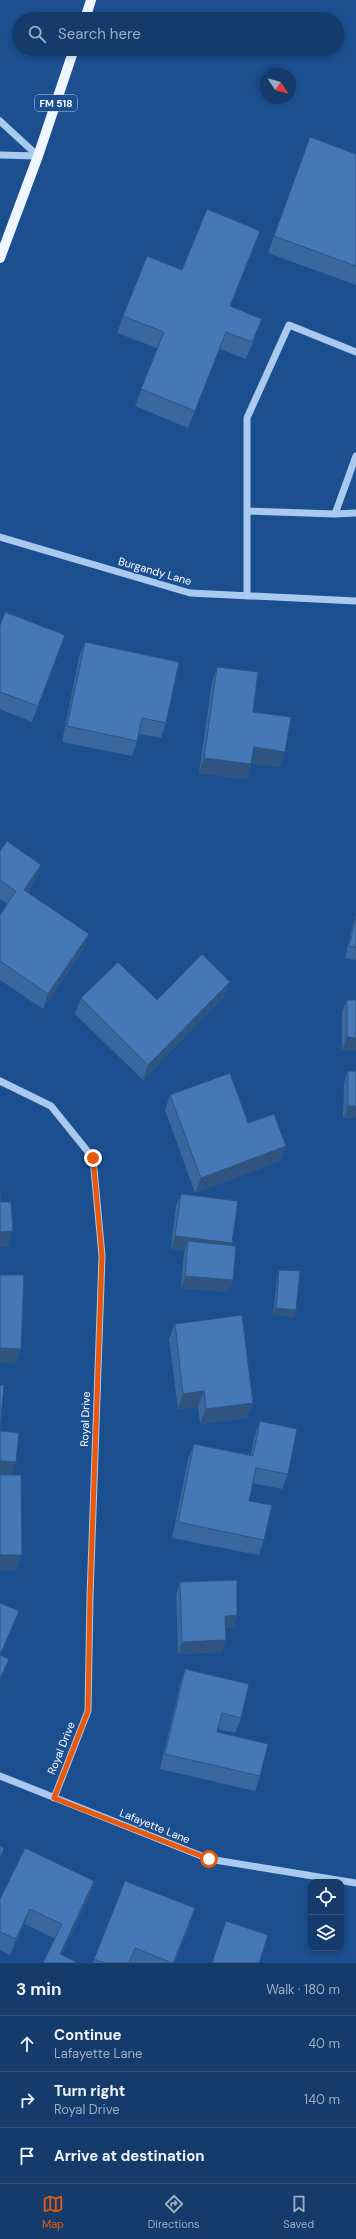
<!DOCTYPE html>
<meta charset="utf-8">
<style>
:root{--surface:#143b6b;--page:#214673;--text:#f1f3f6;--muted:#9dadc1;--line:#33557e;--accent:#ea580c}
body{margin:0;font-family:"DM Sans",sans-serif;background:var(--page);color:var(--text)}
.controls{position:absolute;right:12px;bottom:12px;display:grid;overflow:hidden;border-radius:8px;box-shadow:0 2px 6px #0003}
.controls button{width:36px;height:36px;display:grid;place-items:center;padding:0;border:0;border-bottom:1px solid var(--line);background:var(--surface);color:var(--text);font:20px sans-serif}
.compass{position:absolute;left:260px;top:68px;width:36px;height:36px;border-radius:50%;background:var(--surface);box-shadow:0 2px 6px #0003;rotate:126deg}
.stop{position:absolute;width:12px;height:12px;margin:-9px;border:3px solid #ea580c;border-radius:50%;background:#fff}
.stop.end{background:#ea580c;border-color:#fff;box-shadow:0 1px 4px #0008}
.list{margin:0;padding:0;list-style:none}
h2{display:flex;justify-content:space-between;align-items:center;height:52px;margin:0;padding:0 16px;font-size:17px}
h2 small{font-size:13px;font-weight:400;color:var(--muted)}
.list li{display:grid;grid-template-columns:26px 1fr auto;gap:12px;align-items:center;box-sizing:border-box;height:56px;padding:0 16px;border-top:1px solid var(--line)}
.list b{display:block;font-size:15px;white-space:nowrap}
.list p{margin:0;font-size:13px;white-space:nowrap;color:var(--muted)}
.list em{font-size:13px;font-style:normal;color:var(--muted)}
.icon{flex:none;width:22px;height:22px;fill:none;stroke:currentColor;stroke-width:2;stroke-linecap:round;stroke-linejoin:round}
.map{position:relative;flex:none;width:356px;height:1963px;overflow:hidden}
.search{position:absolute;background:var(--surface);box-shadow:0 2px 6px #0003;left:12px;right:12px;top:12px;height:44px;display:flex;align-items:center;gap:10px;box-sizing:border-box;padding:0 14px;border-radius:22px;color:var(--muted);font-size:15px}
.sheet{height:220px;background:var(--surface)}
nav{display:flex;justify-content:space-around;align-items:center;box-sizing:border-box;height:56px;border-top:1px solid var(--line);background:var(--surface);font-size:11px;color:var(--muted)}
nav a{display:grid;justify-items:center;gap:2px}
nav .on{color:var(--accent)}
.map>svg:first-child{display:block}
</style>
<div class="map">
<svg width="356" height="1963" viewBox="0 0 356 1963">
<rect width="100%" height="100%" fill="#1b4f8f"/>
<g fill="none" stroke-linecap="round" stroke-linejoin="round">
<path stroke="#a9c9ee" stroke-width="7" d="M0,121L38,156
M0,155L38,156
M356,456L335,514L356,513
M247,511L335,514
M0,537L190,593L356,601
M247,596V418L289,325L356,352
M0,1081L51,1106L93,1158L102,1256L90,1597L88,1711L54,1798
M0,1776L209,1859L356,1883"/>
<path stroke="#f0f6ff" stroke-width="10" d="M85,19L91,0
M0,258L38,156L74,49"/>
</g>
<path fill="#3a679d" d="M356,154V285L268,253L274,236Z
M260,231L231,306L256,335L246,359L220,349L188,428L135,406L157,348L117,333L123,316L182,270Z
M0,626L59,650L32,722L0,709Z
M85,642L166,723L161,738L139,734L137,741L132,756L62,742L79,657Z
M217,667L253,712L280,767L251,763L246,779L199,773L212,682Z
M0,851L36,880L27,893L89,934L83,950L43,1009L0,980V915L8,904L0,899Z
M356,916V960L345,958L353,924Z
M224,997L143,1080L75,1014L81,998L157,1000Z
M347,1000H356V1050H342V1012Z
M348,1071H356V1118H343L344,1083Z
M170,1095L248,1123L286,1146L280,1161L195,1193L165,1110Z
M181,1194L231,1245L233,1280L228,1292L181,1288L184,1254L185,1250L171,1249L176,1206Z
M279,1270L294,1317L273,1315L277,1277Z
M175,1324L253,1403L247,1418L200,1424L198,1407L178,1409L169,1339Z
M260,1421L288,1474L282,1489L252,1483L249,1501L264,1540L259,1555L172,1538L188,1459L194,1444L251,1455L254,1437Z
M180,1582L237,1615L233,1627L225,1628L226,1640L221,1652L178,1654L176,1595Z
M185,1669L241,1718L235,1733L218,1729L217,1732L260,1776L255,1791L160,1769L180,1684Z
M94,1881L89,1897L61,1955L43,1963L55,1939L25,1924L10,1955L0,1950V1899Z
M125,1881L190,1924L174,1963H93Z"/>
<path fill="#305480" d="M260,231L254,248L224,323L230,306Z
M226,332L220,349L188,428L195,411Z
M254,747L285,752L280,767L248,763Z
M204,758L251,764L246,779L199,773Z
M41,865L36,880L19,906L24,890Z
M89,934L83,950L43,1009L48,994Z
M230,982L224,997L143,1080L148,1065Z
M347,1037L356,1038V1050H342Z
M348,1106H356V1118H343Z
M286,1146L280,1161L195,1193L201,1178Z
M13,1231L8,1246L0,1247V1232Z
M175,1236L232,1243L228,1256L188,1241L185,1250L171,1249Z
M185,1276L233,1280L228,1292L181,1288Z
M276,1308L296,1310L294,1317L273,1315Z
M0,1348L21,1349L15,1364L0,1363Z
M204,1391L198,1407L178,1409L183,1394Z
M253,1403L247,1418L200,1424L206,1409Z
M0,1461L16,1462L11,1478L0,1477Z
M0,1555H22L16,1570L0,1571Z
M19,1611L13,1626L0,1657V1655Z
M237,1615L233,1627L220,1628L225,1616Z
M226,1640L221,1652L178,1654L182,1642Z
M9,1659L3,1674L0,1681V1679Z
M94,1881L89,1897L57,1963L60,1954Z
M195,1908L174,1963H173Z
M30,1909L25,1924L10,1955L16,1939Z"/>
<path fill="#4478b7" stroke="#305480" d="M310,137L356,154V266L274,236Z
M207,209L260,231L230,306L262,319L252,342L226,332L195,411L141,389L164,332L123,316L147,256L182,270Z
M5,612L65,635L38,706L0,692V626Z
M85,642L179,662L166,723L142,718L137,741L67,726Z
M217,667L258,672L253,712L291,717L285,752L254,747L251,764L204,758Z
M7,841L41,865L24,890L89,934L48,994L0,961V915L16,891L0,880V851Z
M356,918V947L349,946Z
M202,954L230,982L148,1065L81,998L118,962L157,1000Z
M347,1000H356V1038L347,1037Z
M348,1071H356V1106H348Z
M230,1073L248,1123L274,1114L286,1146L201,1178L170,1095Z
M0,1189L1,1202H11L13,1231L0,1232Z
M181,1194L238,1201L232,1243L175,1236Z
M188,1241L236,1246L233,1280L185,1276Z
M279,1270L300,1271L296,1310L276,1308Z
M0,1275H24L21,1349L0,1348Z
M242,1315L253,1403L206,1409L204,1391L183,1394L175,1324Z
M0,1385H4L0,1429Z
M260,1421L297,1429L288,1474L256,1468L249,1501L272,1505L264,1540L178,1522L194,1444L253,1456Z
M0,1431L19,1433L16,1462L0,1461Z
M0,1475H21L22,1555H0Z
M237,1580V1615L225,1616L226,1640L182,1642L180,1582Z
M0,1603L19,1611L0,1655L9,1659L0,1679Z
M185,1669L249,1684L241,1718L222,1713L217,1732L268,1744L260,1776L165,1754Z
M0,1846L4,1848L0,1858Z
M25,1848L94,1881L60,1954L78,1963H43L62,1924L30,1909L16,1939L0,1932V1899Z
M125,1881L195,1908L173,1963H170V1962L135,1948L129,1963H105L94,1959Z
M226,1921L268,1935L259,1963H212Z"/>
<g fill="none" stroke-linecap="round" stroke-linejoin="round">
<path stroke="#ea580c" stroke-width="5" d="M93,1158L102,1256L90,1597L88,1711L54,1798L209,1859"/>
</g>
<g text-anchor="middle" stroke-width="3" stroke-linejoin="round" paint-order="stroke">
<rect fill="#1b4f8f" stroke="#bbcadd" stroke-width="1" x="35" y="95" width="42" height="16" rx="3"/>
<g font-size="10" font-weight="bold" fill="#fff">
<text x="56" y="107">FM 518</text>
</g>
<g font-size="11" fill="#fff" stroke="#1b4f8f">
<text transform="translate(155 571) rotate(16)" y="4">Burgandy Lane</text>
<text transform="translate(85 1419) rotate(-88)" y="4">Royal Drive</text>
<text transform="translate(61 1748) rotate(-68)" y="4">Royal Drive</text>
<text transform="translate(155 1826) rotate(22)" y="4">Lafayette Lane</text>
</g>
</g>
</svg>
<div class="controls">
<button><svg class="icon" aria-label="locate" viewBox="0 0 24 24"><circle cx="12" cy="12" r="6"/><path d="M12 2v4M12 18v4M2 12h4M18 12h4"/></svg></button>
<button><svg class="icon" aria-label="layers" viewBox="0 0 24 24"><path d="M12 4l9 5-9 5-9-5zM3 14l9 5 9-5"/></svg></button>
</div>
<svg class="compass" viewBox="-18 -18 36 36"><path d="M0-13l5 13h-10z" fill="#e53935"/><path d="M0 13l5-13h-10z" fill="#9dadc1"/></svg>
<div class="stop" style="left:209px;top:1859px"></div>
<div class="stop end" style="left:93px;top:1158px"></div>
<div class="search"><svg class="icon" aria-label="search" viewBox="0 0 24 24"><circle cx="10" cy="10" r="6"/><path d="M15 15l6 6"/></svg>Search here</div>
</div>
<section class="sheet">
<h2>3 min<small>Walk · 180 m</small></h2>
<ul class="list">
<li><svg class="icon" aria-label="ahead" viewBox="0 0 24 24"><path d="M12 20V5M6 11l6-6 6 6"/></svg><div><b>Continue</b><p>Lafayette Lane</p></div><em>40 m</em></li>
<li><svg class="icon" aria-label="right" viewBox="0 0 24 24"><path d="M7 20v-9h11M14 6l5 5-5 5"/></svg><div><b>Turn right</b><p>Royal Drive</p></div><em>140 m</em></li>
<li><svg class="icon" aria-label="arrive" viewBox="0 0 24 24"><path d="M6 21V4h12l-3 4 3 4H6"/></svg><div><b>Arrive at destination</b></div></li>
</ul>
</section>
<nav>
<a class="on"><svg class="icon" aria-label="map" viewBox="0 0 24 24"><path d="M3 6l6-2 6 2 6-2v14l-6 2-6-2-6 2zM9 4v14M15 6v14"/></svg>Map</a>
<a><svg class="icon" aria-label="directions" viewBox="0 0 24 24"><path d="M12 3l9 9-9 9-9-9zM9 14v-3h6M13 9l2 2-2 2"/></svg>Directions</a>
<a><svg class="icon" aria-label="saved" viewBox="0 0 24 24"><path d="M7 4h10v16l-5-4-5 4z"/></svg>Saved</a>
</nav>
